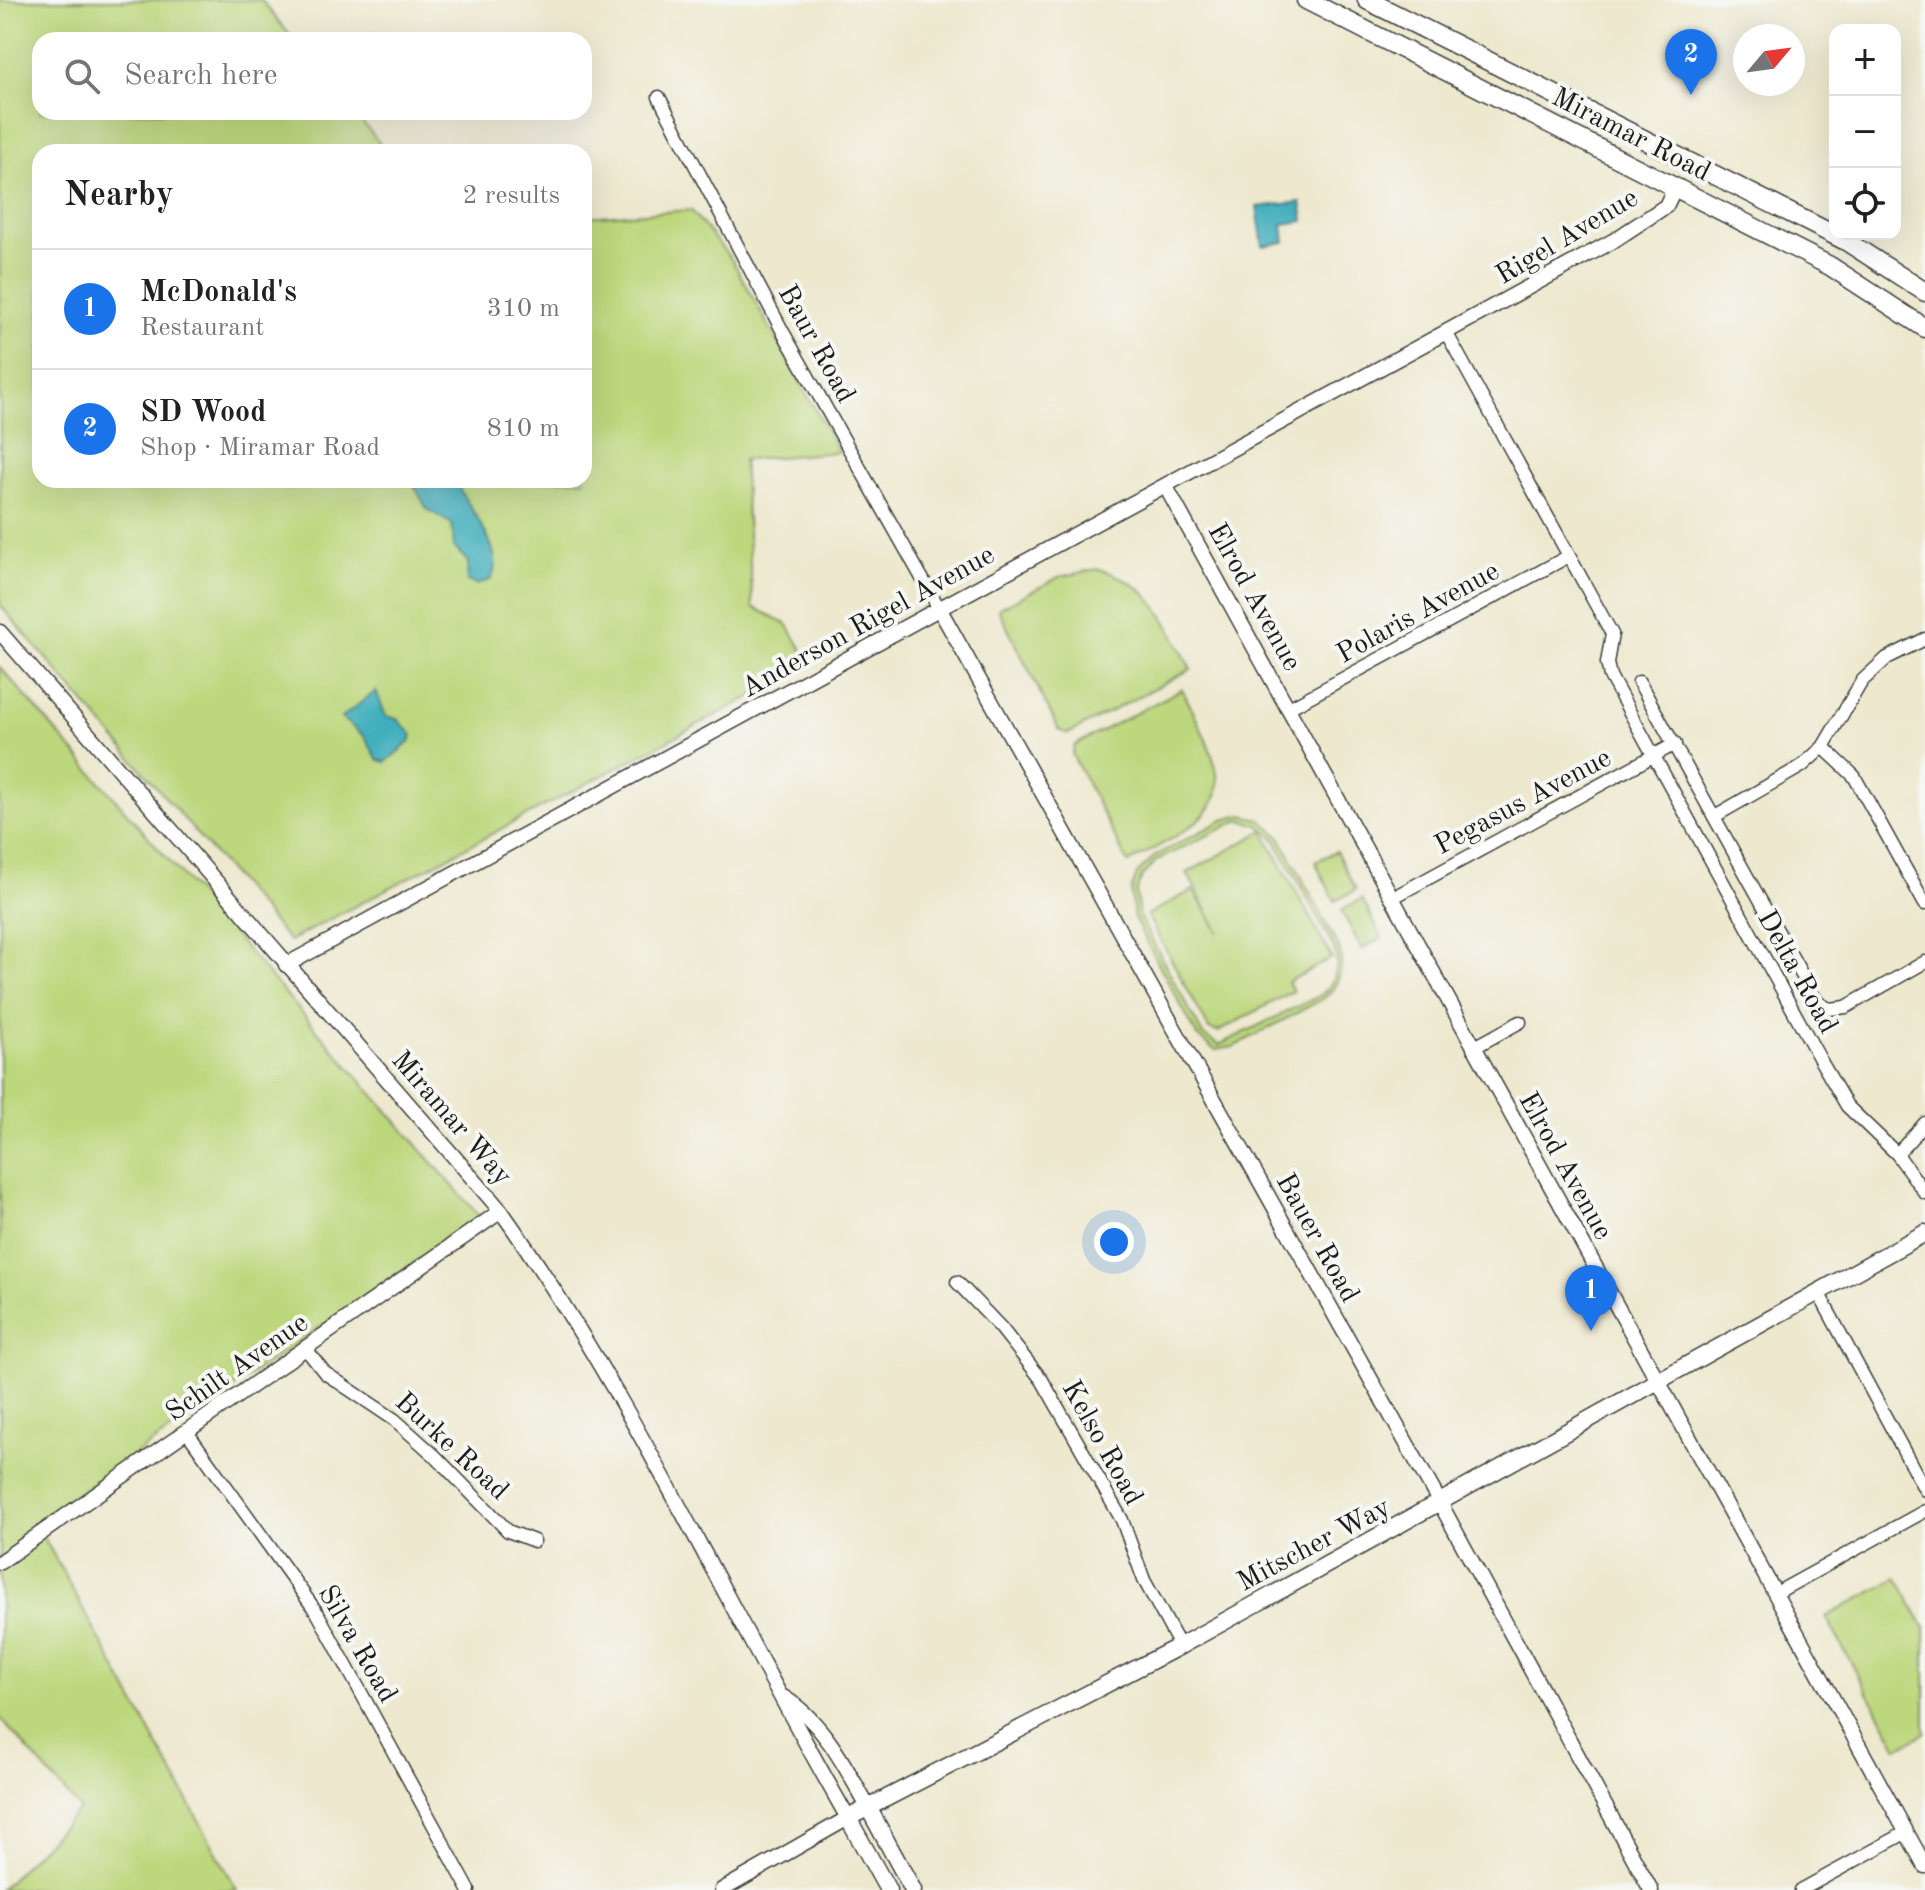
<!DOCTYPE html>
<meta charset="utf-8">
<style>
:root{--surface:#fff;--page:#f2f2f2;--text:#202124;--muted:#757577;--line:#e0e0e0;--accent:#1a73e8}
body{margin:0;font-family:"Old Standard TT",serif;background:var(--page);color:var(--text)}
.controls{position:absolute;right:24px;top:24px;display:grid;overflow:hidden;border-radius:16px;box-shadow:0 8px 32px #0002}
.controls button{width:72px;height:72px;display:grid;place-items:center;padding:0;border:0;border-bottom:2px solid var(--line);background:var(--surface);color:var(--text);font:40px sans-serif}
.compass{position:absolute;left:1733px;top:24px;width:72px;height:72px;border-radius:50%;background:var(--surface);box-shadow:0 8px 32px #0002;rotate:61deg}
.you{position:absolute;left:1114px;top:1242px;width:28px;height:28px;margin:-20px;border:6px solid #fff;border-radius:50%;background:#1a73e8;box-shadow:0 0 0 12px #1a73e833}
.badge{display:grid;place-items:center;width:52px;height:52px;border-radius:50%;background:var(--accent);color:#fff;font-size:26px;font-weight:700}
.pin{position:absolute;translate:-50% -66px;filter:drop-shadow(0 2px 4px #0008)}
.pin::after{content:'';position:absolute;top:42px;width:28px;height:24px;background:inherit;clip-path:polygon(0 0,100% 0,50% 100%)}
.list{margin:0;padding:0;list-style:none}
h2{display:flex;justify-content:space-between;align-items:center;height:104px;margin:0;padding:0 32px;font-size:34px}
h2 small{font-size:26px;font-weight:400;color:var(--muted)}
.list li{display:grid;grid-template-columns:52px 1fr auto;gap:24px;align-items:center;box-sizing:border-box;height:120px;padding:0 32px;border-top:2px solid var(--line)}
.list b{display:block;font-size:30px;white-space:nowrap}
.list p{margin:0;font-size:26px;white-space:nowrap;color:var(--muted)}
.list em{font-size:26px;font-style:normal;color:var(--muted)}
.icon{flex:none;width:44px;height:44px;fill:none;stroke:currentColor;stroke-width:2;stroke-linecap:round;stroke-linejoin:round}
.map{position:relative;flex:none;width:1925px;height:1890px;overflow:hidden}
.search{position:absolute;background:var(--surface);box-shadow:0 8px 32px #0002;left:32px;top:32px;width:560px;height:88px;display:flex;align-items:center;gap:20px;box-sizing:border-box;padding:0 28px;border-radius:24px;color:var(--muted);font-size:30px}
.panel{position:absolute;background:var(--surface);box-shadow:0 8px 32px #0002;left:32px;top:144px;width:560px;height:344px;border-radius:24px}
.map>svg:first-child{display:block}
</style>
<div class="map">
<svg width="1925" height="1890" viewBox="0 0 1925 1890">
<rect width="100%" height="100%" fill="#f6f6f2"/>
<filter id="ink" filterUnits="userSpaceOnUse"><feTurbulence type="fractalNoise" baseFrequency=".0125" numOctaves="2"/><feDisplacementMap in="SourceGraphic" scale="16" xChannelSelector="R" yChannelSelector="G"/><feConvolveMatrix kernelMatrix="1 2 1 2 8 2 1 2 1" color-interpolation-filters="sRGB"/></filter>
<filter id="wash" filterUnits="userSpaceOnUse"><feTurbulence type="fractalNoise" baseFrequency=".006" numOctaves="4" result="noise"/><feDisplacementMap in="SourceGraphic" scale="32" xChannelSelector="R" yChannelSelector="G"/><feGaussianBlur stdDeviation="1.8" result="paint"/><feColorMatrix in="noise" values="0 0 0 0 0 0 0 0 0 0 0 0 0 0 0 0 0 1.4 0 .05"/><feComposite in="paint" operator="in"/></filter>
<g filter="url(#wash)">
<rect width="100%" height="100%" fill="#ede8ce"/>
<path fill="#bcd77c" stroke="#6c7a4c" stroke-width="2" fill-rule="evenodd" d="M0,0H261L294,40H40V112H354L387,152H40V480H584V217L691,210L732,260L839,452L743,460L753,607L787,624L811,665L289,941L0,605Z
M1098,569C1155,584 1165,620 1191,669L1068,734L1059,730L998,609L1059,577Z
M0,667L480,1217L36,1523L237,1890L1,1889L80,1809L0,1718Z
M1182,689C1236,798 1237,805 1128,863L1072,754L1075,745Z
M1242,815L1260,819L1280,837L1339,948C1345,968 1339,986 1323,999L1233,1047L1215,1050L1198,1037L1134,918L1131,892L1137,874L1156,855L1223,820ZM1239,820L1257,824L1275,839L1334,948C1340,966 1336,982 1321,995L1219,1045L1203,1035L1139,916L1136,892L1142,876L1157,860Z
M1263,831L1332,958L1288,982L1293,991L1218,1032L1209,1029L1147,915L1193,890L1219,933L1187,873Z
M1336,851L1356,890L1335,901L1315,862Z
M1362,899L1382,938L1362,949L1341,910Z
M1897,1578L1925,1628V1733L1898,1748L1826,1617Z"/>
<path fill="#3faebc" stroke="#2e656c" stroke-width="2" d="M1301,202L1304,221L1283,224L1285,242L1263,246L1257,207Z
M411,480H455C465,505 510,553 490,580L477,585L467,581L468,562L454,547L452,524L427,509Z
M376,691L386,716L397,719L413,735L410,742L386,762L378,760L364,736L341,718Z"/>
</g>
<g filter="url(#ink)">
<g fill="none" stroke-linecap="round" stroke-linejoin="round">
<defs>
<path id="minor" d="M659,97L783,332L940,610
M1447,334L1612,634L1607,663L1610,676L1822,1063L1847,1106L1897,1154L1925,1193
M1639,682L1817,1002L1829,1009L1846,1007L1925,962
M1287,709L1569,556
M1823,747L1854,776L1925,904
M1715,816L1802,766L1823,747L1862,681L1887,658L1925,639
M1392,898L1675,744
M1473,1048L1520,1022
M1897,1154L1925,1123
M957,1282L1001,1328L1042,1380L1122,1520L1144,1580L1180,1646
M1818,1292L1925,1490
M306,1349L325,1373L395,1420L435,1456L508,1531L534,1541
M187,1432L318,1614L469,1890
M1776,1593L1925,1511
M1801,1890L1907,1832"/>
<path id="tertiary" d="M1166,487L1925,1866
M940,610L1440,1503L1651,1890
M0,632L501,1211C636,1402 732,1617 848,1818L722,1890
M286,965L1613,241L1666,206L1675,187
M0,1562L501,1211
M783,1697C824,1722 846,1768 869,1809"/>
<path id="secondary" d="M869,1809L913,1890
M888,1890L848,1818L1180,1646L1925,1233"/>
<path id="primary" d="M1306,0L1830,266L1925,328
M1367,0L1846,241L1925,292"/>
</defs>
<use href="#minor" stroke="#3b3b37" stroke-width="15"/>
<use href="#tertiary" stroke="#3b3b37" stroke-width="17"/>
<use href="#secondary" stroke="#3b3b37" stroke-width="19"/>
<use href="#primary" stroke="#3b3b37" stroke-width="21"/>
<use href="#minor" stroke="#fff" stroke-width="12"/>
<use href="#tertiary" stroke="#fff" stroke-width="14"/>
<use href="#secondary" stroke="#fff" stroke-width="16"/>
<use href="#primary" stroke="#fff" stroke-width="18"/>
</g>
</g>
<g text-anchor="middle" stroke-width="8" stroke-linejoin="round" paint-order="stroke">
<g font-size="28" fill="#1c1c1c" stroke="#f6f6f2">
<text transform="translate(1632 133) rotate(27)" y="10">Miramar Road</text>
<text transform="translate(1566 235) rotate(-31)" y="10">Rigel Avenue</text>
<text transform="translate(818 343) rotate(61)" y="10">Baur Road</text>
<text transform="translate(1256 596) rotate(61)" y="10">Elrod Avenue</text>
<text transform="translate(1417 611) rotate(-29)" y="10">Polaris Avenue</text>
<text transform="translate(867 620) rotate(-29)" y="10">Anderson Rigel Avenue</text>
<text transform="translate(1522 800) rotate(-28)" y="10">Pegasus Avenue</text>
<text transform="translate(1799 971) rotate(61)" y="10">Delta Road</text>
<text transform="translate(453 1117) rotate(49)" y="10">Miramar Way</text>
<text transform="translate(1567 1165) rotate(61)" y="10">Elrod Avenue</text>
<text transform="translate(1319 1237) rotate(61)" y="10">Bauer Road</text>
<text transform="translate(236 1366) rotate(-35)" y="10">Schilt Avenue</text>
<text transform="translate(1104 1442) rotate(61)" y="10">Kelso Road</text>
<text transform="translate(453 1445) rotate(43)" y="10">Burke Road</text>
<text transform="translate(1313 1543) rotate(-28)" y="10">Mitscher Way</text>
<text transform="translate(359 1643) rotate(60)" y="10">Silva Road</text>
</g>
</g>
</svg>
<div class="controls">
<button>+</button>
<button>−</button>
<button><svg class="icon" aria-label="locate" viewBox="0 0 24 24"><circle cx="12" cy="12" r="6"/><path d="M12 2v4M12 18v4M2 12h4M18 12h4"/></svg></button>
</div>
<svg class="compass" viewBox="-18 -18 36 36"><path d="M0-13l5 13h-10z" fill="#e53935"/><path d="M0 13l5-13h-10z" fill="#757577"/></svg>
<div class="you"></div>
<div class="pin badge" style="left:1591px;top:1331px">1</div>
<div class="pin badge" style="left:1691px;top:95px">2</div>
<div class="search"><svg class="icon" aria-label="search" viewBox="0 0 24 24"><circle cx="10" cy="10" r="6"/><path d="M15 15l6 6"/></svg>Search here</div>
<section class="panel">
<h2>Nearby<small>2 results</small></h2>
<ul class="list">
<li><span class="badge">1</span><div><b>McDonald's</b><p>Restaurant</p></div><em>310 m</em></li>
<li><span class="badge">2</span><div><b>SD Wood</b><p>Shop · Miramar Road</p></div><em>810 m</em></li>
</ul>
</section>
</div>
